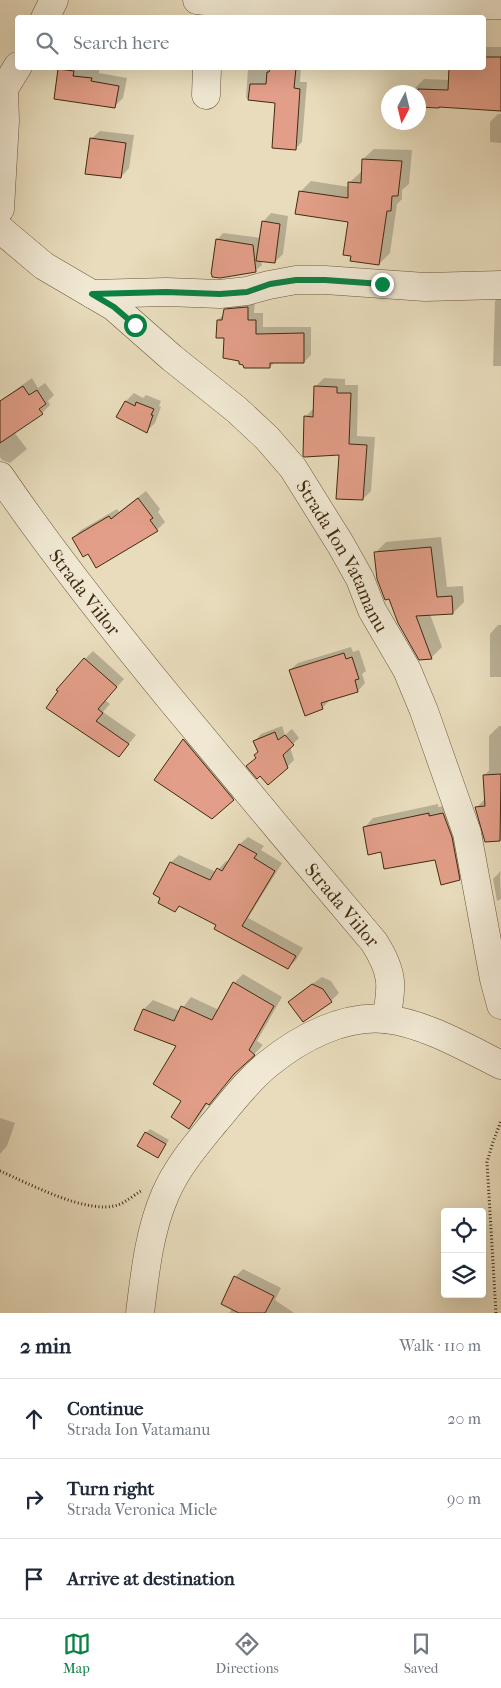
<!DOCTYPE html>
<meta charset="utf-8">
<style>
:root{--surface:#fff;--page:#f2f2f3;--text:#1f2937;--muted:#747a83;--line:#e0e1e3;--accent:#0b8043}
body{margin:0;font-family:"IM FELL French Canon",serif;background:var(--page);color:var(--text)}
.controls{position:absolute;right:15px;bottom:15px;display:grid;overflow:hidden;border-radius:5px;box-shadow:0 5px 20px #0002}
.controls button{width:45px;height:45px;display:grid;place-items:center;padding:0;border:0;border-bottom:1px solid var(--line);background:var(--surface);color:var(--text);font:25px sans-serif}
.compass{position:absolute;left:381px;top:85px;width:45px;height:45px;border-radius:50%;background:var(--surface);box-shadow:0 5px 20px #0002;rotate:187deg}
.stop{position:absolute;width:15px;height:15px;margin:-11px;border:4px solid #0b8043;border-radius:50%;background:#fff}
.stop.end{background:#0b8043;border-color:#fff;box-shadow:0 1px 5px #0008}
.list{margin:0;padding:0;list-style:none}
h2{display:flex;justify-content:space-between;align-items:center;height:65px;margin:0;padding:0 20px;font-size:21px}
h2 small{font-size:16px;font-weight:400;color:var(--muted)}
.list li{display:grid;grid-template-columns:32px 1fr auto;gap:15px;align-items:center;box-sizing:border-box;height:80px;padding:0 20px;border-top:1px solid var(--line)}
.list b{display:block;font-size:19px;white-space:nowrap}
.list p{margin:0;font-size:16px;white-space:nowrap;color:var(--muted)}
.list em{font-size:16px;font-style:normal;color:var(--muted)}
.icon{flex:none;width:28px;height:28px;fill:none;stroke:currentColor;stroke-width:2;stroke-linecap:round;stroke-linejoin:round}
.map{position:relative;flex:none;width:501px;height:1313px;overflow:hidden}
.search{position:absolute;background:var(--surface);box-shadow:0 5px 20px #0002;left:15px;right:15px;top:15px;height:55px;display:flex;align-items:center;gap:12px;box-sizing:border-box;padding:0 18px;border-radius:5px;color:var(--muted);font-size:19px}
.sheet{height:305px;background:var(--surface)}
nav{display:flex;justify-content:space-around;align-items:center;box-sizing:border-box;height:70px;border-top:1px solid var(--line);background:var(--surface);font-size:14px;color:var(--muted)}
nav a{display:grid;justify-items:center;gap:2px}
nav .on{color:var(--accent)}
.map>svg:first-child{display:block}
</style>
<div class="map">
<svg width="501" height="1313" viewBox="0 0 501 1313">
<rect width="100%" height="100%" fill="#e8dcbc"/>
<filter id="stains"><feTurbulence type="fractalNoise" baseFrequency=".004" numOctaves="4"/><feColorMatrix values="0 0 0 0 .2 0 0 0 0 .09 0 0 0 0 .02 0 0 0 .5 -.17"/></filter>
<radialGradient id="worn" r=".72"><stop offset=".6" stop-color="#630" stop-opacity="0"/><stop offset="1" stop-color="#630" stop-opacity=".3"/></radialGradient>
<path fill="#0003" d="M484,47H501V109L413,92L414,89L424,79L450,80V68H484Z
M61,68H81L99,70V73L127,78L123,98L115,106L59,70Z
M248,68H301L300,82H307L302,142L295,149L276,101L246,98Z
M498,114H501V143L490,142V122Z
M100,131L134,135L129,168L121,177L91,139Z
M374,149L412,150L409,184L402,190V199L397,204L390,253L379,264L349,221L300,192L311,181L349,187L350,182L361,172H362L363,159Z
M271,213L288,216L283,254L275,262L261,260L262,265L255,271L217,240L223,233L261,238L263,222Z
M501,295V366H493L495,301Z
M255,300L254,313H263V327H311V355L304,362L276,361L270,367L226,337L218,320L225,313L226,310L233,303Z
M32,378L38,388L45,383L54,395L48,401L50,405L42,413L14,432L27,449L10,463L2,460L0,457V401Z
M324,378L345,379V385H358L357,436L375,437L371,491L363,499L340,454L305,417L314,408L316,386Z
M134,393L143,398L146,395L161,401L159,406L161,407L155,423L147,431L118,416L126,401Z
M146,491L160,509L158,512L165,522L157,530L88,552L73,538L81,530L117,509L119,512Z
M441,537L447,587L463,586L464,602L453,613L430,614L442,647L431,658L375,553L386,542Z
M498,625H501V677H490V634Z
M351,647L353,652L359,650L366,671L362,674L365,683L358,691L330,700L322,708L290,670L298,663Z
M93,651L124,679L105,700L110,704L103,712L136,735L119,756L47,707L85,659Z
M282,726L285,735L292,729L299,738L290,747L294,760L287,767L257,757L259,751L255,741L261,734Z
M499,726H501V841L485,840L476,808L486,798L484,775L489,771V736Z
M192,732L240,791L233,799L155,779L184,740Z
M438,804V807L453,805L469,870L459,879L436,859L364,828L373,818Z
M248,837L264,846L261,850L282,863L248,918L303,948L296,960L288,968L218,924L180,905L175,911L162,897L155,894L171,862L179,855L216,872L226,861L229,863L240,844Z
M501,871L500,876L501,899L497,901L493,879Z
M243,974L282,997L257,1041L263,1045L208,1103L198,1118L189,1127L182,1100L178,1045L136,1029L144,1009L153,1000L180,1011L191,997L219,1010L234,983Z
M322,977L331,981L339,993L331,1001L290,1002L298,994Z
M0,1118L15,1123L7,1146L0,1154Z
M150,1129L169,1140L158,1157L146,1133Z
M243,1269L281,1288L275,1300L294,1313H229L233,1308L235,1277Z"/>
<path fill="#e29e88" stroke="#412b0e" d="M484,57H501V111L439,107V108L418,107V89L448,90L449,68H484Z
M270,68H296L294,88L300,89L296,150L272,148L275,103L248,100L250,84H266L267,72H269Z
M58,69L74,71L73,76L92,78L91,81L119,86L115,108L54,99Z
M90,138L126,143L121,178L85,174Z
M362,159L402,161L398,196H392L391,211H387L379,265L350,261L351,256L343,255L348,222L295,214L299,191L348,198V182L361,183Z
M262,221L280,224L275,263L256,261Z
M216,239L253,245L256,272L220,278L212,277V275L211,274Z
M248,307V320H256V334L304,333V363H270V368H244L243,365L239,364V361L223,358L224,338H216L217,320H222L224,309Z
M23,386L29,395L37,390L46,404L39,409L43,414L0,443V401Z
M314,386L337,387V393H351L349,444L367,445L363,500L336,499L339,455L304,457L303,456L304,416L313,417Z
M125,401L135,406L136,402L154,409L151,415H153L147,433L116,417Z
M138,498L153,518L150,520L158,531L96,568L88,554L83,557L72,538L109,516L111,519Z
M431,547L437,597L452,596L453,614L416,616L432,659L419,660L398,623L389,599L385,600L377,579L374,552Z
M344,653L346,659L352,657L359,679L355,680L358,692L321,703L323,709L305,716L289,670Z
M84,658L117,687L98,709L103,713L96,721L129,744L119,757L46,708L58,691L56,690Z
M275,732L278,740L285,735L294,745L283,755L288,768L268,785L260,776L257,779L246,766L256,758L254,755L258,752L253,741Z
M183,739L234,800L212,819L154,780Z
M501,774L500,841L485,842L475,807L485,806L483,775Z
M429,813V816L443,813L452,837L460,880L441,885L435,860L384,869L381,852L368,855L363,827Z
M239,844L257,854L254,858L275,871L242,926L296,956L288,969L214,929L216,925L179,906L175,912L158,903L160,898L153,894L170,862L210,880L217,868L222,871Z
M233,982L274,1006L249,1050L255,1055L234,1074L209,1105L206,1103L189,1129L171,1117L181,1101L153,1084L176,1046L134,1030L143,1009L174,1021L181,1006L212,1020Z
M312,984L323,989L332,1002L303,1022L288,1002Z
M145,1132L166,1144L158,1158L137,1146Z
M234,1276L274,1296L265,1313H239L221,1304Z"/>
<g fill="none" stroke-linecap="round" stroke-linejoin="round">
<defs>
<g id="minor">
<path d="M197,0L239,5H501"/>
<path d="M45,18L54,0"/>
<path d="M0,95L18,66"/>
<path d="M206,95L207,68"/>
<path d="M0,209L5,121L4,90"/>
<path id="s1" d="M0,229L44,266L114,307L172,358L237,410L267,438L293,468L341,545L360,579L372,610L407,670L424,711L467,833L494,979L501,1005"/>
<path d="M92,294L166,292L220,294L247,291L269,285L296,280H325L425,287L501,285"/>
<path id="s2" d="M0,476C53,554 112,628 172,701C239,782 306,862 374,942C393,972 393,985 386,1019"/>
<path d="M140,1313C145,1273 149,1232 165,1195C177,1167 196,1145 214,1123C231,1103 247,1081 268,1064C300,1038 343,1015 385,1019C424,1023 467,1048 501,1065"/>
</g>
</defs>
<use href="#minor" stroke="#6b573a" stroke-width="29"/>
<path stroke="#412b0e" stroke-width="3" stroke-dasharray="1 2.5" stroke-linecap="butt" d="M0,1171C30,1184 87,1215 118,1205C126,1202 134,1195 141,1191
M496,1313L487,1162L493,1142L501,1121"/>
<use href="#minor" stroke="#f0e8d3" stroke-width="28"/>
</g>
<g fill="none" stroke-linecap="round" stroke-linejoin="round">
<path stroke="#0b8043" stroke-width="6" d="M135,325L114,307L92,294L166,292L220,294L247,292L270,284L296,280H325L382,284"/>
</g>
<g text-anchor="middle" stroke-width="4" stroke-linejoin="round" paint-order="stroke">
<g font-size="19" fill="#412b0e" stroke="#f0e8d3">
<text dy="7" stroke="none"><textPath href="#s1" startOffset="481">Strada Ion Vatamanu</textPath></text>
<text dy="7" stroke="none"><textPath href="#s2" startOffset="144">Strada Viilor</textPath></text>
<text dy="7" stroke="none"><textPath href="#s2" startOffset="549">Strada Viilor</textPath></text>
</g>
</g>
<rect width="100%" height="100%" filter="url(#stains)"/>
<rect width="100%" height="100%" fill="url(#worn)"/>
</svg>
<div class="controls">
<button><svg class="icon" aria-label="locate" viewBox="0 0 24 24"><circle cx="12" cy="12" r="6"/><path d="M12 2v4M12 18v4M2 12h4M18 12h4"/></svg></button>
<button><svg class="icon" aria-label="layers" viewBox="0 0 24 24"><path d="M12 4l9 5-9 5-9-5zM3 14l9 5 9-5"/></svg></button>
</div>
<svg class="compass" viewBox="-18 -18 36 36"><path d="M0-13l5 13h-10z" fill="#e53935"/><path d="M0 13l5-13h-10z" fill="#747a83"/></svg>
<div class="stop" style="left:135px;top:325px"></div>
<div class="stop end" style="left:382px;top:284px"></div>
<div class="search"><svg class="icon" aria-label="search" viewBox="0 0 24 24"><circle cx="10" cy="10" r="6"/><path d="M15 15l6 6"/></svg>Search here</div>
</div>
<section class="sheet">
<h2>2 min<small>Walk · 110 m</small></h2>
<ul class="list">
<li><svg class="icon" aria-label="ahead" viewBox="0 0 24 24"><path d="M12 20V5M6 11l6-6 6 6"/></svg><div><b>Continue</b><p>Strada Ion Vatamanu</p></div><em>20 m</em></li>
<li><svg class="icon" aria-label="right" viewBox="0 0 24 24"><path d="M7 20v-9h11M14 6l5 5-5 5"/></svg><div><b>Turn right</b><p>Strada Veronica Micle</p></div><em>90 m</em></li>
<li><svg class="icon" aria-label="arrive" viewBox="0 0 24 24"><path d="M6 21V4h12l-3 4 3 4H6"/></svg><div><b>Arrive at destination</b></div></li>
</ul>
</section>
<nav>
<a class="on"><svg class="icon" aria-label="map" viewBox="0 0 24 24"><path d="M3 6l6-2 6 2 6-2v14l-6 2-6-2-6 2zM9 4v14M15 6v14"/></svg>Map</a>
<a><svg class="icon" aria-label="directions" viewBox="0 0 24 24"><path d="M12 3l9 9-9 9-9-9zM9 14v-3h6M13 9l2 2-2 2"/></svg>Directions</a>
<a><svg class="icon" aria-label="saved" viewBox="0 0 24 24"><path d="M7 4h10v16l-5-4-5 4z"/></svg>Saved</a>
</nav>
